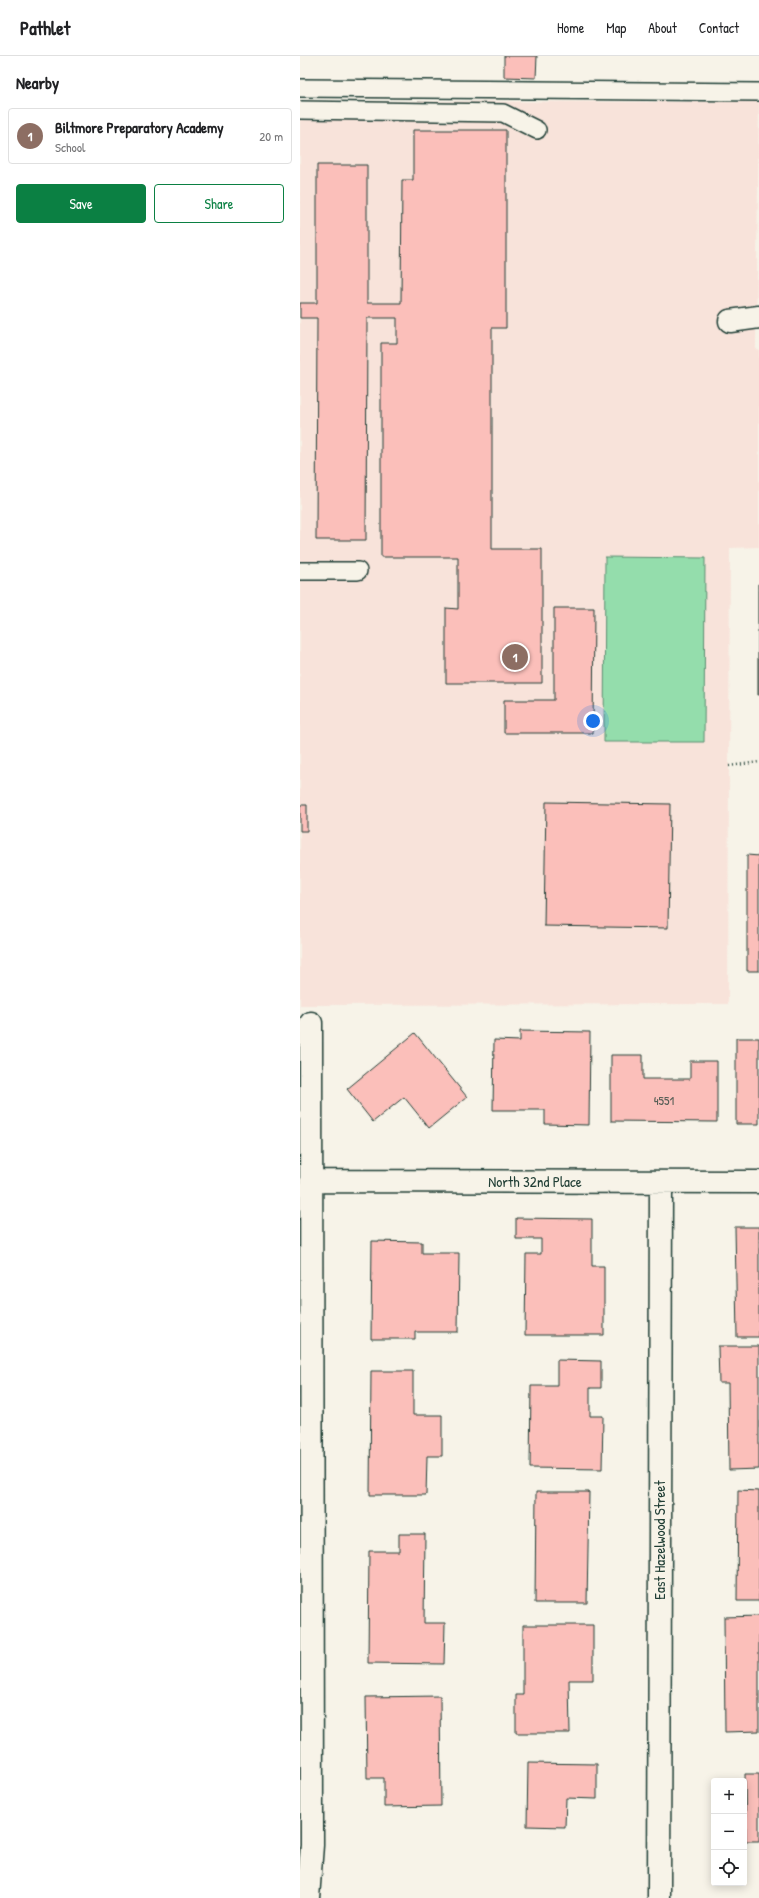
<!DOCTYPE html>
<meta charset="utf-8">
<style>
:root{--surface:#fff;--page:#f6f6f6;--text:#202124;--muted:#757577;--line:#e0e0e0;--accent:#0b8043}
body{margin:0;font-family:"Patrick Hand",sans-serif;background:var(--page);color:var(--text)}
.controls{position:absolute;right:12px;bottom:12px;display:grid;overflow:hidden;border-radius:4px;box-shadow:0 2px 10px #0003}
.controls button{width:36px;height:36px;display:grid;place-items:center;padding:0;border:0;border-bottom:1px solid var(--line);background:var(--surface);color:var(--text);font:20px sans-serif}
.you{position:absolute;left:293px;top:665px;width:14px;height:14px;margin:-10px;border:3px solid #fff;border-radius:50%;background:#1a73e8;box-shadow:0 0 0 6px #1a73e833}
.badge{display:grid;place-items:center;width:26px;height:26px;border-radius:50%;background:var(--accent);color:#fff;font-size:13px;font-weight:700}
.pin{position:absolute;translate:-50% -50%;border:2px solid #fff;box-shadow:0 1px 4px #0006}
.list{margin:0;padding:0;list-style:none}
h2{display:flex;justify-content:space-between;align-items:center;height:52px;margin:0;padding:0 16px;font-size:17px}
h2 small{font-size:13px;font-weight:400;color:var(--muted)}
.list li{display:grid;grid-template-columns:26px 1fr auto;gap:12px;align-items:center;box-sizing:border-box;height:56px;margin:0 8px 8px;padding:0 8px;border:1px solid var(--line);border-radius:4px}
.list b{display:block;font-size:15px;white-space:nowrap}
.list p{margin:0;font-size:13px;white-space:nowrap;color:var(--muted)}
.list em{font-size:13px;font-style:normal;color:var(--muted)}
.actions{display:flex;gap:8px;padding:12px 16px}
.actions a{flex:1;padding:9px 0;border:1px solid var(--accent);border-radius:4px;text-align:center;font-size:14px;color:var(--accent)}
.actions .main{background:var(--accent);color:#fff}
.icon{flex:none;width:22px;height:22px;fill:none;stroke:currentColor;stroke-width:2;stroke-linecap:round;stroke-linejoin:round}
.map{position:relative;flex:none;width:459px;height:1842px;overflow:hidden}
header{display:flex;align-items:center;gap:24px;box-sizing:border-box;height:56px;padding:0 20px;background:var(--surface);border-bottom:1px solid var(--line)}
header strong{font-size:19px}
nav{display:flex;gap:22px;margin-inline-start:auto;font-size:14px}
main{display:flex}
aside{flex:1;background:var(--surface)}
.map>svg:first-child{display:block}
</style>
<header>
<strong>Pathlet</strong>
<nav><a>Home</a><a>Map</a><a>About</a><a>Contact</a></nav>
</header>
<main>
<aside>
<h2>Nearby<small></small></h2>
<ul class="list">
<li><span class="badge" style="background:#8d6e63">1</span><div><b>Biltmore Preparatory Academy</b><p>School</p></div><em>20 m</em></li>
</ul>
<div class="actions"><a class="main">Save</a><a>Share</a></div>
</aside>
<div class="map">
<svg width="459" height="1842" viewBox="0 0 459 1842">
<rect width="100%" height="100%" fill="#f7f3e8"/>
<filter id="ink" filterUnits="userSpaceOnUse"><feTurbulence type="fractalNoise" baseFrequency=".025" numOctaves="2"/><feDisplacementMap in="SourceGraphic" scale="8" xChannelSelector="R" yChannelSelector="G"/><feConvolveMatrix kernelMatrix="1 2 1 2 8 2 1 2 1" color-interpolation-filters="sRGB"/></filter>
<g filter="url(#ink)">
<path fill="#f8e3da" d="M0,45L459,46L456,293L459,294V491L430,492L428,948L0,949Z"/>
<path fill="#94ddac" stroke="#5a8d70" d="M305,501L405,502L404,686H304Z"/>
<path fill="#fbbfba" stroke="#1f3d34" d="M204,0H237L236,22L204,21Z
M113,74H206V272H192V493H242V627H146V552L158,553V501H81V287H97V262H67L66,484H16L17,262H0V247H17V109H67V247H101L102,124H113Z
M458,528H459V639H458Z
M254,552H294L293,677H204V644H254Z
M246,746L370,748L368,872L244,870Z
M0,749H7V775H0Z
M447,799L459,800V915H447Z
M220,975L290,976L289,1069L245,1068V1054H193L194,984L220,985Z
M115,977L167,1041L129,1072L104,1041L73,1066L47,1033Z
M436,982H459V1068H436Z
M311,999H343V1023H390V1005H417V1066L311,1065Z
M216,1162L292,1163V1210H304V1279H225L226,1198H241V1183H216Z
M435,1171H459V1281H437Z
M72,1185L122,1186V1197H159L158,1276H115V1283H71Z
M418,1290H459V1413L429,1414L428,1327H419Z
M257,1304L301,1305V1332H290V1360H303L302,1413L230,1412L231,1330H257Z
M71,1315H113V1359H142V1400H127L126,1439H70Z
M438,1434L459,1435V1545H437Z
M236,1436H289L287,1547H235Z
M99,1478H125L124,1567H145L144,1608L68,1607L69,1495H99Z
M459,1560V1675L425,1676L424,1561Z
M223,1569H293V1624H269L270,1677H216V1639H223Z
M140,1640L141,1750L84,1751V1722H67L66,1641Z
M228,1707L297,1708V1743L266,1742L265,1771L227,1770Z
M445,1718H459V1785H446Z"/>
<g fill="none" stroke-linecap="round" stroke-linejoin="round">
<defs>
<path id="lane" d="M0,32L459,36
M0,54L203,57L237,74
M0,515H58"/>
<path id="street" d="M430,265L459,261
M12,1125L459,1126
M8,1842L12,1789L11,967
M359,1842L361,1126"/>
</defs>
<use href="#lane" stroke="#1f3d34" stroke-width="20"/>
<use href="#street" stroke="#1f3d34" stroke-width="25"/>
<path stroke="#1f3d34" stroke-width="2.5" stroke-dasharray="1 3" stroke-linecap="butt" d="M429,710L459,706"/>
<use href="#lane" stroke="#f7f3e8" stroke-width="17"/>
<use href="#street" stroke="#f7f3e8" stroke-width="22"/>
</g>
</g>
<g text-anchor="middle" stroke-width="3" stroke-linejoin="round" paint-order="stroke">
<g font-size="13" fill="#565e56">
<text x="364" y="1049">4551</text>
</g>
<g font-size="15" fill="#1f3d34" stroke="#f7f3e8">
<text x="235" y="1131">North 32nd Place</text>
<text transform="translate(360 1484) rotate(-90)" y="5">East Hazelwood Street</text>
</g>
</g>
</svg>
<div class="controls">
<button>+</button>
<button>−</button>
<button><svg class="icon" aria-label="locate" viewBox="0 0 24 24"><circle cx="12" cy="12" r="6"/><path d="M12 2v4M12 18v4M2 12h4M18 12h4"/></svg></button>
</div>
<div class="you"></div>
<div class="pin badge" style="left:215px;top:601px;background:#8d6e63">1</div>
</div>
</main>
